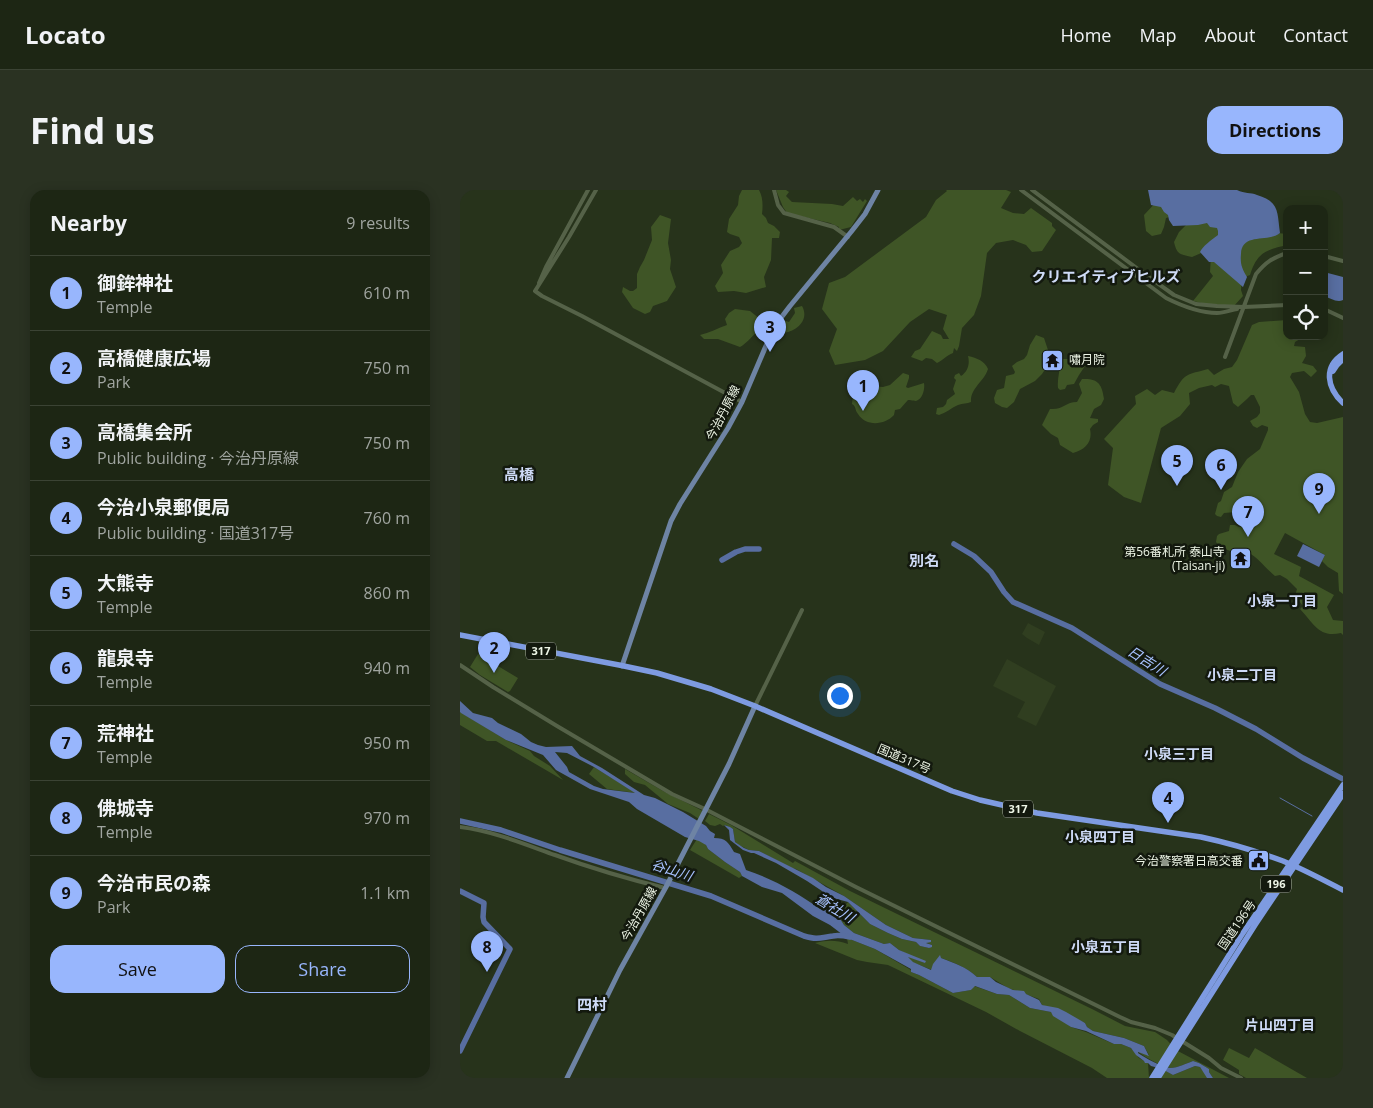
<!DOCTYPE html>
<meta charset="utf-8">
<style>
:root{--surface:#1d2614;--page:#2a3222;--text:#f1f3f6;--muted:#a0a5a0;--line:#3b4334;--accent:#98b6fd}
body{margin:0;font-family:"Open Sans","Noto Sans JP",sans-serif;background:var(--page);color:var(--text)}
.controls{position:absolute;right:15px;top:15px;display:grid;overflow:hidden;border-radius:10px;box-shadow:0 2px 12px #0003}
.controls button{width:45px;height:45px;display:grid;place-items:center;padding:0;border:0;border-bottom:1px solid var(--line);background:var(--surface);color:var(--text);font:25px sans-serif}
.you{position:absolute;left:379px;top:505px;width:18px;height:18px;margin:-12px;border:4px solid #fff;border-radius:50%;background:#1a73e8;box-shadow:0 0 0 8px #1a73e833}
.badge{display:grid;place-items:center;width:32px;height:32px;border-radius:50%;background:var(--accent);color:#111;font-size:16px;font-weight:700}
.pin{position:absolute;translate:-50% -41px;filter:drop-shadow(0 1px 2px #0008)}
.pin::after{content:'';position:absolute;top:26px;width:18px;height:15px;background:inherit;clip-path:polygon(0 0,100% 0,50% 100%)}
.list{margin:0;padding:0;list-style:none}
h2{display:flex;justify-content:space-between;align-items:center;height:65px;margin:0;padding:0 20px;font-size:21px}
h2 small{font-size:16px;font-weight:400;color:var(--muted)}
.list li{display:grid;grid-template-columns:32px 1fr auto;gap:15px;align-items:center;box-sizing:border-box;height:75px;padding:0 20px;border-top:1px solid var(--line)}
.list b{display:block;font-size:19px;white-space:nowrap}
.list p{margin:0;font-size:16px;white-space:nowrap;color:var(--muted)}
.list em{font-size:16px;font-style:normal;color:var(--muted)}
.actions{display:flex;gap:10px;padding:15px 20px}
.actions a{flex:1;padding:11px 0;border:1px solid var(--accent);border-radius:15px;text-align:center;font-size:18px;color:var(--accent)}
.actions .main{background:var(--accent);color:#111}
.icon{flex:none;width:28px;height:28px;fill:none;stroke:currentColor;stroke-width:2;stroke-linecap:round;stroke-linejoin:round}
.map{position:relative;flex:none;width:883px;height:888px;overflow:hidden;border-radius:15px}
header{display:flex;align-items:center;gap:30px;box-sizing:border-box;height:70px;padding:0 25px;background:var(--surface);border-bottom:1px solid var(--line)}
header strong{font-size:24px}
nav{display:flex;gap:28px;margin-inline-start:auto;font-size:18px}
.intro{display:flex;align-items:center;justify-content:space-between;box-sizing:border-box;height:120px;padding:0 30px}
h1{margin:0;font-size:35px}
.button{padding:12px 22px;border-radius:15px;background:var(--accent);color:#111;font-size:18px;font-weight:700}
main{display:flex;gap:30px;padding:0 30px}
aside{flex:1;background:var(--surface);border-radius:15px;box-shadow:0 2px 12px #0003}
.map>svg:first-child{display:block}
</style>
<header>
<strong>Locato</strong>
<nav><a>Home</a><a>Map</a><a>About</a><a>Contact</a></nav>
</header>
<div class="intro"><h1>Find us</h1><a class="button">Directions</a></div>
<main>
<aside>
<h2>Nearby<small>9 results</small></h2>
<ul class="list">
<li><span class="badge">1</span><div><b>御鉾神社</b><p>Temple</p></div><em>610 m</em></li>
<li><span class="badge">2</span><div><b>高橋健康広場</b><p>Park</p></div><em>750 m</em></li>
<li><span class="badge">3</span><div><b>高橋集会所</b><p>Public building · 今治丹原線</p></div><em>750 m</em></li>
<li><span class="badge">4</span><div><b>今治小泉郵便局</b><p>Public building · 国道317号</p></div><em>760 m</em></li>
<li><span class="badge">5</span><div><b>大熊寺</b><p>Temple</p></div><em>860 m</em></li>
<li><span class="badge">6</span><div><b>龍泉寺</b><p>Temple</p></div><em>940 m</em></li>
<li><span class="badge">7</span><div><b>荒神社</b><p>Temple</p></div><em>950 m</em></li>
<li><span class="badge">8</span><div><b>佛城寺</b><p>Temple</p></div><em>970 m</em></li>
<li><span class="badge">9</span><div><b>今治市民の森</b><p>Park</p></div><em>1.1 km</em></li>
</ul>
<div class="actions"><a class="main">Save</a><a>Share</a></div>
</aside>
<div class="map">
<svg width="883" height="888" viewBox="0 0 883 888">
<rect width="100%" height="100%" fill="#27331b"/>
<path fill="#303e20" d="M568,433L585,442L579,455L567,448L562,444Z
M547,469L596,496L576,536L557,527L565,512L533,496Z"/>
<path fill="#3f5526" d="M282,0H299C303,7 303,16 302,24L306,28L308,33L314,36L320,42L319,48H312L311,70L304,87L306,97L286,103L274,101L258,102L255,96L263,83L261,75L270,61L279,57L282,53L279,47L270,44L267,42L269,29L278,15L279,6Z
M316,0H326L329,2L326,6L332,12L372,14L383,16L393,7L397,11L400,9L403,12L405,9L407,11L391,37L379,40V37L370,33L327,23L323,17Z
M486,0H546L551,2L541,18L553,23L564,24L571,18L592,33V36L596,40L582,61L572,62L566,55L553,50L536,53L527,63L521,106L514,125L502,138L499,156L497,161L494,158L493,163C485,166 484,170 477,173L472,169L466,168L462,171L451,167L455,161L460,159L472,141L481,145L483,149H489L483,139L487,125L469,119L450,132L423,161L405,170L375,175L369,161L377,139L362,119L369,93L385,87L466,27L476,10L487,1Z
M697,11L784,45L808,42L827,44V55C805,60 797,63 790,85L782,88L781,100L783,106L773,117L755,116L733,111L753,86L750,82L751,66L746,61L732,67C720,64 717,65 714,52L719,42L729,32L713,26L706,28L704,37L701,44L692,46L686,41L684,25Z
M200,25L211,29L208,53L211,70L210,79L216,97L207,111L193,116L190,122L185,124L173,118L162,102L163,97L170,101H173L177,98V84L180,77L184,70L192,50L191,37Z
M342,116C350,130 336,142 322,143C322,138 320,133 326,131L329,132L335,123L334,118Z
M275,119L290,121L300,129L296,143C291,147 286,154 280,157L258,149H244L240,145C249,143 258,138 267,135L265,129L269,123Z
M827,130V146H845L835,152L834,156L845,157L846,166L842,173L853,176L857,181L851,187L844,181L832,183L830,187L839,202L845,224L850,232L857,233L883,227V404L879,401L878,383L868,377L862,371L865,365L825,343L814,364L841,377L839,386L874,405L867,417L873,430L883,431V445L881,443C859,448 854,434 840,419L843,416L835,406L837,399L827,389L820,385L815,386C802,375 797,365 781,359L774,362L761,358L756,352L757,346L759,344L769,341L770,335H775L779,337C788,336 793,331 799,324L798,318L793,313L776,322L764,323L761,327L757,326L755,324L758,313L761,311L764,302L772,297L778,282L787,269L800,259L808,240V237L802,235L797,238L793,236L790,231L797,227L800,223V217L794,205H791L787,209L778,217L773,213L769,196L761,194L755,197L752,195L739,198L729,203L730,214L720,226L701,238L681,313L664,307L648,295L653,258L644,249L676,214L675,206L687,199L695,205L702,200L714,203C725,182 727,185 748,179L754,185L764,179L772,177L777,170L792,135L799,132Z
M576,145L584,148L589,163L585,171L586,178L582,184L575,191L560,199L554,212L547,218L542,217L535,213L534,208L537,200L544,198L546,186L554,184L555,182L552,176L557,172L564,169L567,165L570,155Z
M598,164L603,169H610L615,164L622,166L625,176L619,185L614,194L607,195L605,199L600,200L598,198C597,189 600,180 601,171L592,165Z
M508,166C517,168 525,171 528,179C524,192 510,198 511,212C507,214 503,213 498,215C491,218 486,223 479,225L476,224L477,218L483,217L486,214L487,210L495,204L493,199L496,190L494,188L495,185L499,183L501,186C508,181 510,174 508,166Z
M443,183L449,185V188L446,197L448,198L464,193C465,199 463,209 456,211C456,211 449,210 448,210L440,219L435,220L434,225C425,235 406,237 398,224C394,219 397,217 392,214C393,205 393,201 401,197L403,200L412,196L423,197L430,195Z
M622,189C638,188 642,194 644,209L641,215L634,219L630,228L638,229V232L633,235L630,239C633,252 625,260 613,263L600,255L598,248L591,244L582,235L590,219C604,220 605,212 617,212L622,203L619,194Z
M18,464L58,488L50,501L48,502L20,485L10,477Z
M0,522L46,550L70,561L74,566L90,576L103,590L36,551H27L0,535Z
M134,577L176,603L147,599L129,584Z
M165,579L203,601L243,621L239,629L230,623L208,614L185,595L174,592L165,584Z
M249,624L271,635L333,673L335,671L390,701L634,820L665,836L695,842L707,850L716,860L769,888H753L749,882V879L739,873L733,871C727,873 718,878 710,878C702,877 685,867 678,862L689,865L684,856L664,848L633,841L627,837L625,833L582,815L579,809L548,798L530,787H517C506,777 495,773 481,768L472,780L452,772L446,765L465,773L439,760L430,753L424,754L394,743L384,735L377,724L388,712L410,734L428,743L442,749L456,752L460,756L469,758L472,755L465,752L471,750L453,748L426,735L384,706L336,679L331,678L299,661L289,660L279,655L275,652L273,639L265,635L263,636L260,634L255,636L250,635L245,631Z
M237,649L245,653L248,659L265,672L280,682L282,686L279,688L230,660Z
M387,748L415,759L451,780V782L459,785L493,803L511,800L514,796L537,804L549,805L570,818L591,822L611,837L626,842L654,854H661L671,858L679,868L688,873L689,888H647L632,878L560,841L526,822L428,775L407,772L397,770L355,753C368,750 376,750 388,754Z
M769,858L789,868L795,858L847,888H786L779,884V880L763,870Z
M735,876L740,877L748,888H698L703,879L713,885Z"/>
<path fill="#586ea1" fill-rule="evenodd" d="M688,0H777C785,4 790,2 797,5C820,12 817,22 820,43C808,53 782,42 781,64C780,74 782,79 787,87L783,97L754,72H749L740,62C743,56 751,50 758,45V41L757,38L750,37L747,33L738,35L713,36L709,30L708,25L704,22L701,17L691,15Z
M864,82L883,87V110C877,113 870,108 864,106Z
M843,354L865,365L859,377L837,366Z
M0,511L13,523L32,528L38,533L61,544L71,552L78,555L86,557L112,556L120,566L142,578L184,605L195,608L223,622L246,636L250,641L255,644L254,648C266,648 268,652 274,662L280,664L286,680C313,689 338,703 360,719L366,720L369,717L372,723L377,724L384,735L394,743L424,754L430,753L439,760L466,771L465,773L448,767L453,772L471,780L473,774L480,765L481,768C496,774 505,776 517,787H530L536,792L553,800L564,801L566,804L579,810L582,815L598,818L606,822L625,833L627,837L633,841L664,848L684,856L689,866L678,862V863C685,868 702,877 710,878C718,878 727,873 733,871L739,873L749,879V882L753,888H747L740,877L735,876L713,885L702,879L691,876L688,873H685L684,871L676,865L671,858L661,854H654L626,841L611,837L593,826L591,822L570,818L549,805L537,804L515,796L511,800L493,803L459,785L451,782V779L415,759L387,748L370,735L353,726L322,703L302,697L282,686L280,682L265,672L248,659L246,655L239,651L225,647L177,619L169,612L130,599L96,580L83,565L46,550L1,523L0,522ZM95,562L107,563L134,577L175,603L143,599L134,596L109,582L107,577Z
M264,635L270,637L273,639L275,652L284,658L289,660L299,661L353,688L366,697L384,706L426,735L453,748L471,750V752L466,753L472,755V757L469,758L460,756L456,752L442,749L428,743L410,734L388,712L366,706L362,701L347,691L316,673L294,663H291L283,660L270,650L269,640Z"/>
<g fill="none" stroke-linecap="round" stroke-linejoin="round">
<path stroke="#586ea1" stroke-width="1" d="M820,608L852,626"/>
<path stroke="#586ea1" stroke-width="5.5" d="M494,354L514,366L531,382L544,402L553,412L612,438L700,494L755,518L796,539L843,568L883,589
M262,370L276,362L285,359H299
M0,631L41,640L100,660L251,706L344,746C358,750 359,748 373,746C378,745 385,746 390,747
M0,701L24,713L23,727L24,732L50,759L0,861"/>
<path stroke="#556248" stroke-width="4" d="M314,0L318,15L324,23L374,37L388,47
M561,0L706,108C722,116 739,123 757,123C764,123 771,120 777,119
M572,0L686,85L714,105L736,114L757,116L784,117L827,115
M864,66L883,71
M79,93L86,77L128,0
M75,101L82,106L122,126L282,212
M75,101L109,47L136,0
M864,119L883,128
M765,167L796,84C806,72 812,68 827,63
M0,475L33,497L97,536L212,604L245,619L396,697L660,827L671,832L695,838L712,845L749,868L761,878L781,888
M295,516L342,420
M0,637C33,641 64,654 95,665C131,678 168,689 205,698"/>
<path stroke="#6e84a4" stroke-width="5" d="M162,476L211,331L220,314L268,238L282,212L314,137L330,116L391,42L405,24L418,0
M107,888L160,780L206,697L269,574L295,516"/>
<path stroke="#7e9be1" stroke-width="5.5" d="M883,164C863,177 867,198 883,213
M873,181L877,175L883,169
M0,445L159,475L197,483L251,499L295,516L492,601L520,610L577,623L741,647C769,653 796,661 823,671C843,679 863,690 883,700
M692,888L781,746L883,595
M698,888L795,735L883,604"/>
</g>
<defs>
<symbol id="temple-square" viewBox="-11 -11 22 22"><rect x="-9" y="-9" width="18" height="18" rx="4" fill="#98b6fd" stroke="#13190e"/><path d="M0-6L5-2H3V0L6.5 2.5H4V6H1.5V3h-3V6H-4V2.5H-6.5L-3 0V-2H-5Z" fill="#111"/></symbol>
<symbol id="civic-square" viewBox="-11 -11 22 22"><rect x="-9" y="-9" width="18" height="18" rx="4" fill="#98b6fd" stroke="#13190e"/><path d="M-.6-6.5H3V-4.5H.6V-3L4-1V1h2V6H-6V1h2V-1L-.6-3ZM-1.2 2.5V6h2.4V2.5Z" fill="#111"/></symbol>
</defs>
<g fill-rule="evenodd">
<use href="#temple-square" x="580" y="158" width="25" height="25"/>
<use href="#temple-square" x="768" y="356" width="25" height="25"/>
<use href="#civic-square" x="786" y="658" width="25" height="25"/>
</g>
<g text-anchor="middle" stroke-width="5" stroke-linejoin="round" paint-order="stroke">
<g fill="#13190e" stroke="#acb3a5" stroke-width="1">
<rect x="66" y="452.5" width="30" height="17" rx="4"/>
<rect x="543" y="610.5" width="30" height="17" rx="4"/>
<rect x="801" y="685.5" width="30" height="17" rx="4"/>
</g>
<g font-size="11" font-weight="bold" fill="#edf5e6">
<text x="81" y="465">317</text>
<text x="558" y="623">317</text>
<text x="816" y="698">196</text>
</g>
<g font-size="12" fill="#edf5e6" stroke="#13190e" text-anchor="end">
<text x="609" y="174" text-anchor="start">嘯月院</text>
<text x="765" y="366">第56番札所 泰山寺<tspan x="765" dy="14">(Taisan-ji)</tspan></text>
<text x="783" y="675">今治警察署日高交番</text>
</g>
<g font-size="12" fill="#edf5e6" stroke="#13190e">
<text transform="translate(263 223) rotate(-63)" y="4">今治丹原線</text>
<text transform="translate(444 569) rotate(23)" y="4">国道317号</text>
<text transform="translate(179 724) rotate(-61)" y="4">今治丹原線</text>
<text transform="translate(777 735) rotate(-56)" y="4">国道196号</text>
</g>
<g font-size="14" font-weight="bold" fill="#cfdbf7" stroke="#13190e">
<text x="822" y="416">小泉一丁目</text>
<text x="782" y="490">小泉二丁目</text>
<text x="719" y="569">小泉三丁目</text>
<text x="640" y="652">小泉四丁目</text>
<text x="646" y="762">小泉五丁目</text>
<text x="820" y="840">片山四丁目</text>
</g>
<g font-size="14" font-style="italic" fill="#a7c2ff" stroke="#13190e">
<text transform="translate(687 471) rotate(32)" y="5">日吉川</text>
<text transform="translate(212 680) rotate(18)" y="5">谷山川</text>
<text transform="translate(375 718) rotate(31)" y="5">蒼社川</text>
</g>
<g font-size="15" font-weight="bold" fill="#cfdbf7" stroke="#13190e">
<text x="646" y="92">クリエイティブヒルズ</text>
<text x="59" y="290">高橋</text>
<text x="464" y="376">別名</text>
<text x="132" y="820">四村</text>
</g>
</g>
</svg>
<div class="controls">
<button>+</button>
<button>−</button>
<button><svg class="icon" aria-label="locate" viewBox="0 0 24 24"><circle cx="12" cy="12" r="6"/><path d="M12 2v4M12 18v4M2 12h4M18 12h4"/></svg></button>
</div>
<div class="you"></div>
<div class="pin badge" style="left:403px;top:221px">1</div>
<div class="pin badge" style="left:34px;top:483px">2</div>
<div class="pin badge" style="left:310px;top:162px">3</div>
<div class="pin badge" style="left:708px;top:633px">4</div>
<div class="pin badge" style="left:717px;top:296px">5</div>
<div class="pin badge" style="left:761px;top:300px">6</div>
<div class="pin badge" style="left:788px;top:347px">7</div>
<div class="pin badge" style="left:27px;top:782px">8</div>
<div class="pin badge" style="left:859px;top:324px">9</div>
</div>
</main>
